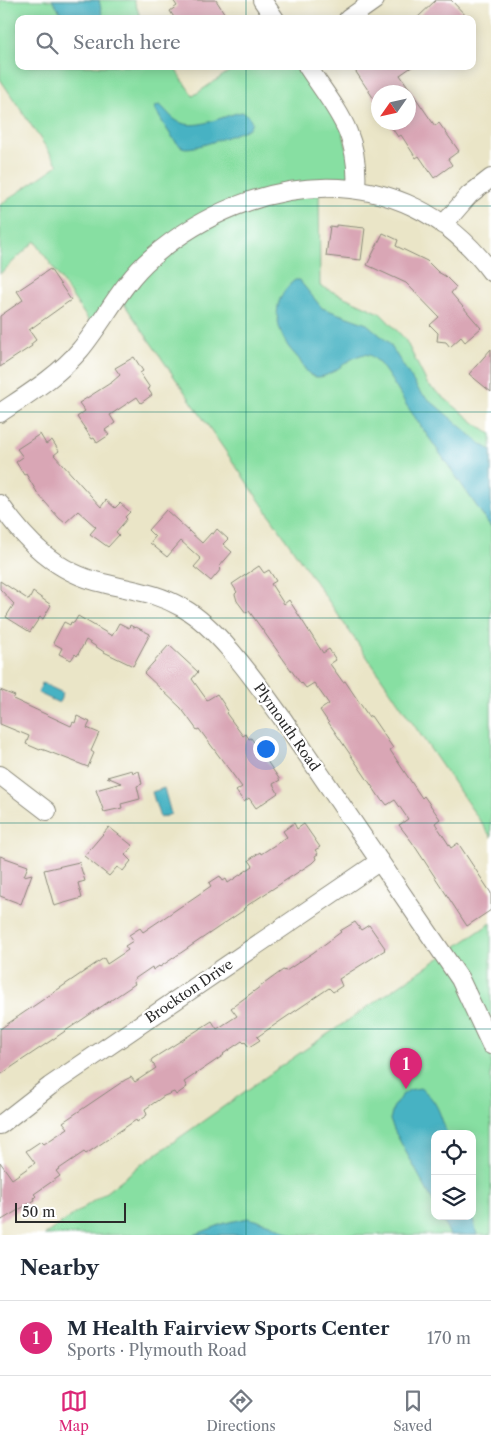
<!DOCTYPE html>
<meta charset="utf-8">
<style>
:root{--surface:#fff;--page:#f2f2f3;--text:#1f2937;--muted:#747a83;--line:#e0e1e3;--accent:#db2777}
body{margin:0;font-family:"Libre Caslon Text",serif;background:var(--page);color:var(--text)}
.controls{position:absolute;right:15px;bottom:15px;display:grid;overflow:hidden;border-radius:10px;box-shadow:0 2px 12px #0003}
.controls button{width:45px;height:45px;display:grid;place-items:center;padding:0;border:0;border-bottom:1px solid var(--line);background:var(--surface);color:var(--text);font:25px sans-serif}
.compass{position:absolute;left:371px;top:85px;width:45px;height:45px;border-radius:50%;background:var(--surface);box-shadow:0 2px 12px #0003;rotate:236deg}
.scale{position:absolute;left:15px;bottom:12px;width:111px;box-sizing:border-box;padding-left:5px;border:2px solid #2b2b2b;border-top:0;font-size:14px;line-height:18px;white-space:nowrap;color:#2b2b2b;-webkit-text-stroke:4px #fff;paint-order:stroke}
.you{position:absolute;left:265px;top:748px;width:18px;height:18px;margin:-12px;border:4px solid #fff;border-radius:50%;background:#1a73e8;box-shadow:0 0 0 8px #1a73e833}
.badge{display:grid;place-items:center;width:32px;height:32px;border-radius:50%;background:var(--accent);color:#fff;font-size:16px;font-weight:700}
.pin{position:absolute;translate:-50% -41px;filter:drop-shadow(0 1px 2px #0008)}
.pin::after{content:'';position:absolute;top:26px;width:18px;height:15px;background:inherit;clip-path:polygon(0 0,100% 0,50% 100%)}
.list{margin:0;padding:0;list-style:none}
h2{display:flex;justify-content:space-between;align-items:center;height:65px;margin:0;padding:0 20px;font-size:21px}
h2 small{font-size:16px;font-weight:400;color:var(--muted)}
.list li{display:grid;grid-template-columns:32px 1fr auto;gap:15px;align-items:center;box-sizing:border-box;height:75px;padding:0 20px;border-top:1px solid var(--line)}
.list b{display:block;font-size:19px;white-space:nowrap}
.list p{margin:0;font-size:16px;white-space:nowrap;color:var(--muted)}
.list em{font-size:16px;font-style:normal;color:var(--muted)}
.icon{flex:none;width:28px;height:28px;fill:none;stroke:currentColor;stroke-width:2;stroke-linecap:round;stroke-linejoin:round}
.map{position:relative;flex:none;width:491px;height:1235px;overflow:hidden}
.search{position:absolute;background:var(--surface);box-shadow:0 2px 12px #0003;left:15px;right:15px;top:15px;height:55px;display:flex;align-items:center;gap:12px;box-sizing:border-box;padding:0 18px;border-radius:10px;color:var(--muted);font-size:19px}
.sheet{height:140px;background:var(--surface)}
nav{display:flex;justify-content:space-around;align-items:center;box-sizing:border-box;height:70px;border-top:1px solid var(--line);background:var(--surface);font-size:14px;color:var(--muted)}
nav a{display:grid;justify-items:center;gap:2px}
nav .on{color:var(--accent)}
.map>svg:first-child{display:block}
</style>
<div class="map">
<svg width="491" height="1235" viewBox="0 0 491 1235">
<rect width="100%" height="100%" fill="#fff"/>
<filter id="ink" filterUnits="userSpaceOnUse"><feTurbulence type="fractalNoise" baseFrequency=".02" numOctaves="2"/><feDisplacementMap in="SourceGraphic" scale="10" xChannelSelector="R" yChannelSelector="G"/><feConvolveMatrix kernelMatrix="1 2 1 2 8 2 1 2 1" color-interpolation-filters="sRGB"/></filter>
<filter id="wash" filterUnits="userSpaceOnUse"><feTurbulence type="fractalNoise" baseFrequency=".0096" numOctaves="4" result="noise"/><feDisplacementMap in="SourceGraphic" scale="20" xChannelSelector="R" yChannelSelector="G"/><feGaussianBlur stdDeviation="1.12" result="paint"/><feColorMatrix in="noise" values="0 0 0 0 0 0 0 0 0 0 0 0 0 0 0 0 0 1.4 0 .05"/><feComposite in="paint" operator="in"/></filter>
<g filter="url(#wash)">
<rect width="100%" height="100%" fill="#eae5c7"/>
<path fill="#87dfa2" stroke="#598566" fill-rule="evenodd" d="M0,0H134L141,19H19V66H173L193,96L237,66H307L339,115L356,189L319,187L320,286L380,313L405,339L428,385L485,431L491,434V837L118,295L95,330L35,241L0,274V205L58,165L0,79Z
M491,923V1235H44L105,1193L142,1164L297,1055ZM435,1134H472V1216H435Z"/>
<path fill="#46b2c3" stroke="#386e77" d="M52,0H99L103,18L65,19Z
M160,105C165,109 169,115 174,119C194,134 222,115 242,112L248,115L252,122L249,128L245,130C234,134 191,152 182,147C173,142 160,118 155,109L156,106Z
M295,280H299L322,308L367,324L389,343L420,392L481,444L491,450V527L407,406C401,396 380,358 369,355C354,350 334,378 317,377C308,377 303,366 299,359C294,353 288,348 285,341C273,319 274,296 295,280Z
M42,683L63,693L59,703L38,693Z
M164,788L171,814L160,818L152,792Z
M420,1088C438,1100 440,1115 447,1134H435V1205L395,1132L390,1120L393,1108L401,1096L409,1090Z
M472,1215L477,1235H450L441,1216Z
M248,1218L271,1224L293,1235H194L225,1223Z"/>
<g id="blocks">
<path fill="#d9a6b5" d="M173,0H216L228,19H175L170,11L177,6Z
M436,0H451L469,19H416Z
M352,66H413L400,75L435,126L439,123L459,151L448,159L452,165L434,178L419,156L416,158L401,135L398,137L388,122H408V92H378V105Z
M336,225L365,228L361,260L326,256L330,226L336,227Z
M383,233L398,240L396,246L427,261L438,272L445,276L456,287L451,293L481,328L465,342L461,337L450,347L446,342L437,341L438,333L430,325L439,317L406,283L367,265Z
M50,269L71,300L29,330L36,340L31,344L32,346L0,367V316L23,300L17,291Z
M491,349V392L469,374Z
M134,357L143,371L140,373L150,388L148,389L152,395L141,403L137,397L110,415L115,423L105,430L109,435L97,443L94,438L92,439L77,417L85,411L79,403L112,382L120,375L115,368Z
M40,434L46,444L52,440L59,451L54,455L101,507L106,500L115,508L120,503L130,512L125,517L127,519L116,532L119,535L108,547L90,534L96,527L78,511L65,523L59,518L38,494L26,474L24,475L16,462L23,457L17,449Z
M166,510L202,543L211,533L213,534L217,529L228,539L223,544L232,552L219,567L221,569L211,581L194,567L201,559L181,541L167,557L150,543L155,537L148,530Z
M259,566L264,573L269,570L276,581L271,584L284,604L289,600L323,653L329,649L336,660L330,664L343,682L345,681L369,717L371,716L393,748L390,750L422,798L424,796L440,819L435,823L451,848L458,843L491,893V910L467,926L412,842L399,825L408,819L395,800L387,805L383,800L382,801L320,710L329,704L314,683L306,688L302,683L301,684L249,611L246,613L237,601L235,594L237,592L232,584Z
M0,581L29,600L33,592L51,605L43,619L40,617L30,632L6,617L14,604L0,589Z
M78,616L112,636L119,623L129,628L130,625L135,628L136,627L150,634L133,666L104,652L86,640L77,656L75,654L71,660L59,654L62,648L53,643L64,622L70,625L71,622L74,623Z
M169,645L198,672L192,679L207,700L217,694L225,706L228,711L226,713L243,736L246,734L249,739L251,738L280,780L273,784L278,793L256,808L249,798L244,802L236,791L242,787L199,729L197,730L181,708L144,673Z
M0,690L15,696L13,699L71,726L73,722L75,723L77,716L90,722L87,728L99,733L91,751L94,753L88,767L47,751L41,749L40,750L26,744L29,736L0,724Z
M132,770L133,773L139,771L142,784L137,786L140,799L121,804L122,808L104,812L96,790L121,783L107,777Z
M294,823L297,829L304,824L320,847L315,850L318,854L315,856L316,859L312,863L248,905L243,909L244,910L160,967L159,966L153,970L152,967L133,980L135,984L0,1075V1029L104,958L107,964L128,950L125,946L133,941L129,935L140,928L143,932L211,886L209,883L220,876L223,881L226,879L228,883L253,866L249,860L260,852L261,854L287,837L283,831Z
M109,827L133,846L125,855L131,861L123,871L117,867L109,876L84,856Z
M0,856L28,866L24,876L32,874L21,904L0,896Z
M79,862L85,881L78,883L82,898L54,906L44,870Z
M355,922L361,930L369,925L385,948L384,949L385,950L339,979L342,986L333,992L329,988L257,1037L260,1040L249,1047L245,1042L244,1043L242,1041L223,1054L224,1055L184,1082L187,1087L176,1095L174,1092L164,1096L145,1109L147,1115L137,1122L136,1120L86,1154L84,1152L56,1171L60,1176L34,1194L36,1196L34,1198L35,1200L0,1221V1162L12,1179L35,1163L26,1151L41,1141L44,1144L68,1128L63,1122L125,1080L131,1077L135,1082L156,1068L151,1061L152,1059L212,1021L217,1029L237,1016L231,1008L283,970L286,971L314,952L341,932L340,931Z"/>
</g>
</g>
<g filter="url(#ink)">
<use href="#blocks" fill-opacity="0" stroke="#8a8879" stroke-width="1"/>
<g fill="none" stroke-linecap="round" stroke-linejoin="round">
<defs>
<path id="minor" d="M262,0L275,19
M348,19L375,0
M307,66C336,110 360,133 356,189
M443,225L469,195L491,178
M0,413C28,394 58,376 80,350C105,320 121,284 151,258C253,170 404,154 491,272
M0,504C26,542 57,573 103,583C134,591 155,592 183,608C220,629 257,684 282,718L460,979L491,1045
M0,775L47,811
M0,1125L50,1086L380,861"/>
</defs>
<use href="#minor" stroke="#8a8879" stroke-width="20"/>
<use href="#minor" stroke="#fff" stroke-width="18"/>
</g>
</g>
<path fill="none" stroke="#0f766e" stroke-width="1" stroke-opacity="0.55" d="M246,0V19M246,66V1235M0,206H491M0,412H491M0,618H491M0,823H491M0,1029H491"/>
<g text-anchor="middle" stroke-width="4.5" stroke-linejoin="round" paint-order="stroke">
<g font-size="14" fill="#2b2b2b" stroke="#fff">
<text transform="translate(287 727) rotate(55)" y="5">Plymouth Road</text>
<text transform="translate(189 991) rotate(-34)" y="5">Brockton Drive</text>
</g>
</g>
</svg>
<div class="controls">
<button><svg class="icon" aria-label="locate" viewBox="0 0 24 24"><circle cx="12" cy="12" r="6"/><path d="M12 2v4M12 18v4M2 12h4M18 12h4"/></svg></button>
<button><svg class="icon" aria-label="layers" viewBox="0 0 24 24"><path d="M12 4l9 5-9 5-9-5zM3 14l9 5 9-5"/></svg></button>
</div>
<svg class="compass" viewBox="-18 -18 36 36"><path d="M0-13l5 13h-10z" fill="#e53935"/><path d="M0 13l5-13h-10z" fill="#747a83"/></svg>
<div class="scale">50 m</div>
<div class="you"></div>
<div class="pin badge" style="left:406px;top:1089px">1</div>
<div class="search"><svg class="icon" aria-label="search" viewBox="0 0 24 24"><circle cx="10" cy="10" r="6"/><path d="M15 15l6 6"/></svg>Search here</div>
</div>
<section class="sheet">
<h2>Nearby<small></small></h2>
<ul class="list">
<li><span class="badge">1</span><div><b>M Health Fairview Sports Center</b><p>Sports · Plymouth Road</p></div><em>170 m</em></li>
</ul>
</section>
<nav>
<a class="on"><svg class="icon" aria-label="map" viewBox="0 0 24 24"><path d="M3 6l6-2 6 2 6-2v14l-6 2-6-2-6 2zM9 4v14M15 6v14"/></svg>Map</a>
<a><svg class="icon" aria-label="directions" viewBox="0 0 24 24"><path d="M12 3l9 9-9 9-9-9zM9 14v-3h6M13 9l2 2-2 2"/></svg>Directions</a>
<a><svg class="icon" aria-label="saved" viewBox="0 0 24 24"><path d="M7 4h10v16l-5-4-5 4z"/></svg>Saved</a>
</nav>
